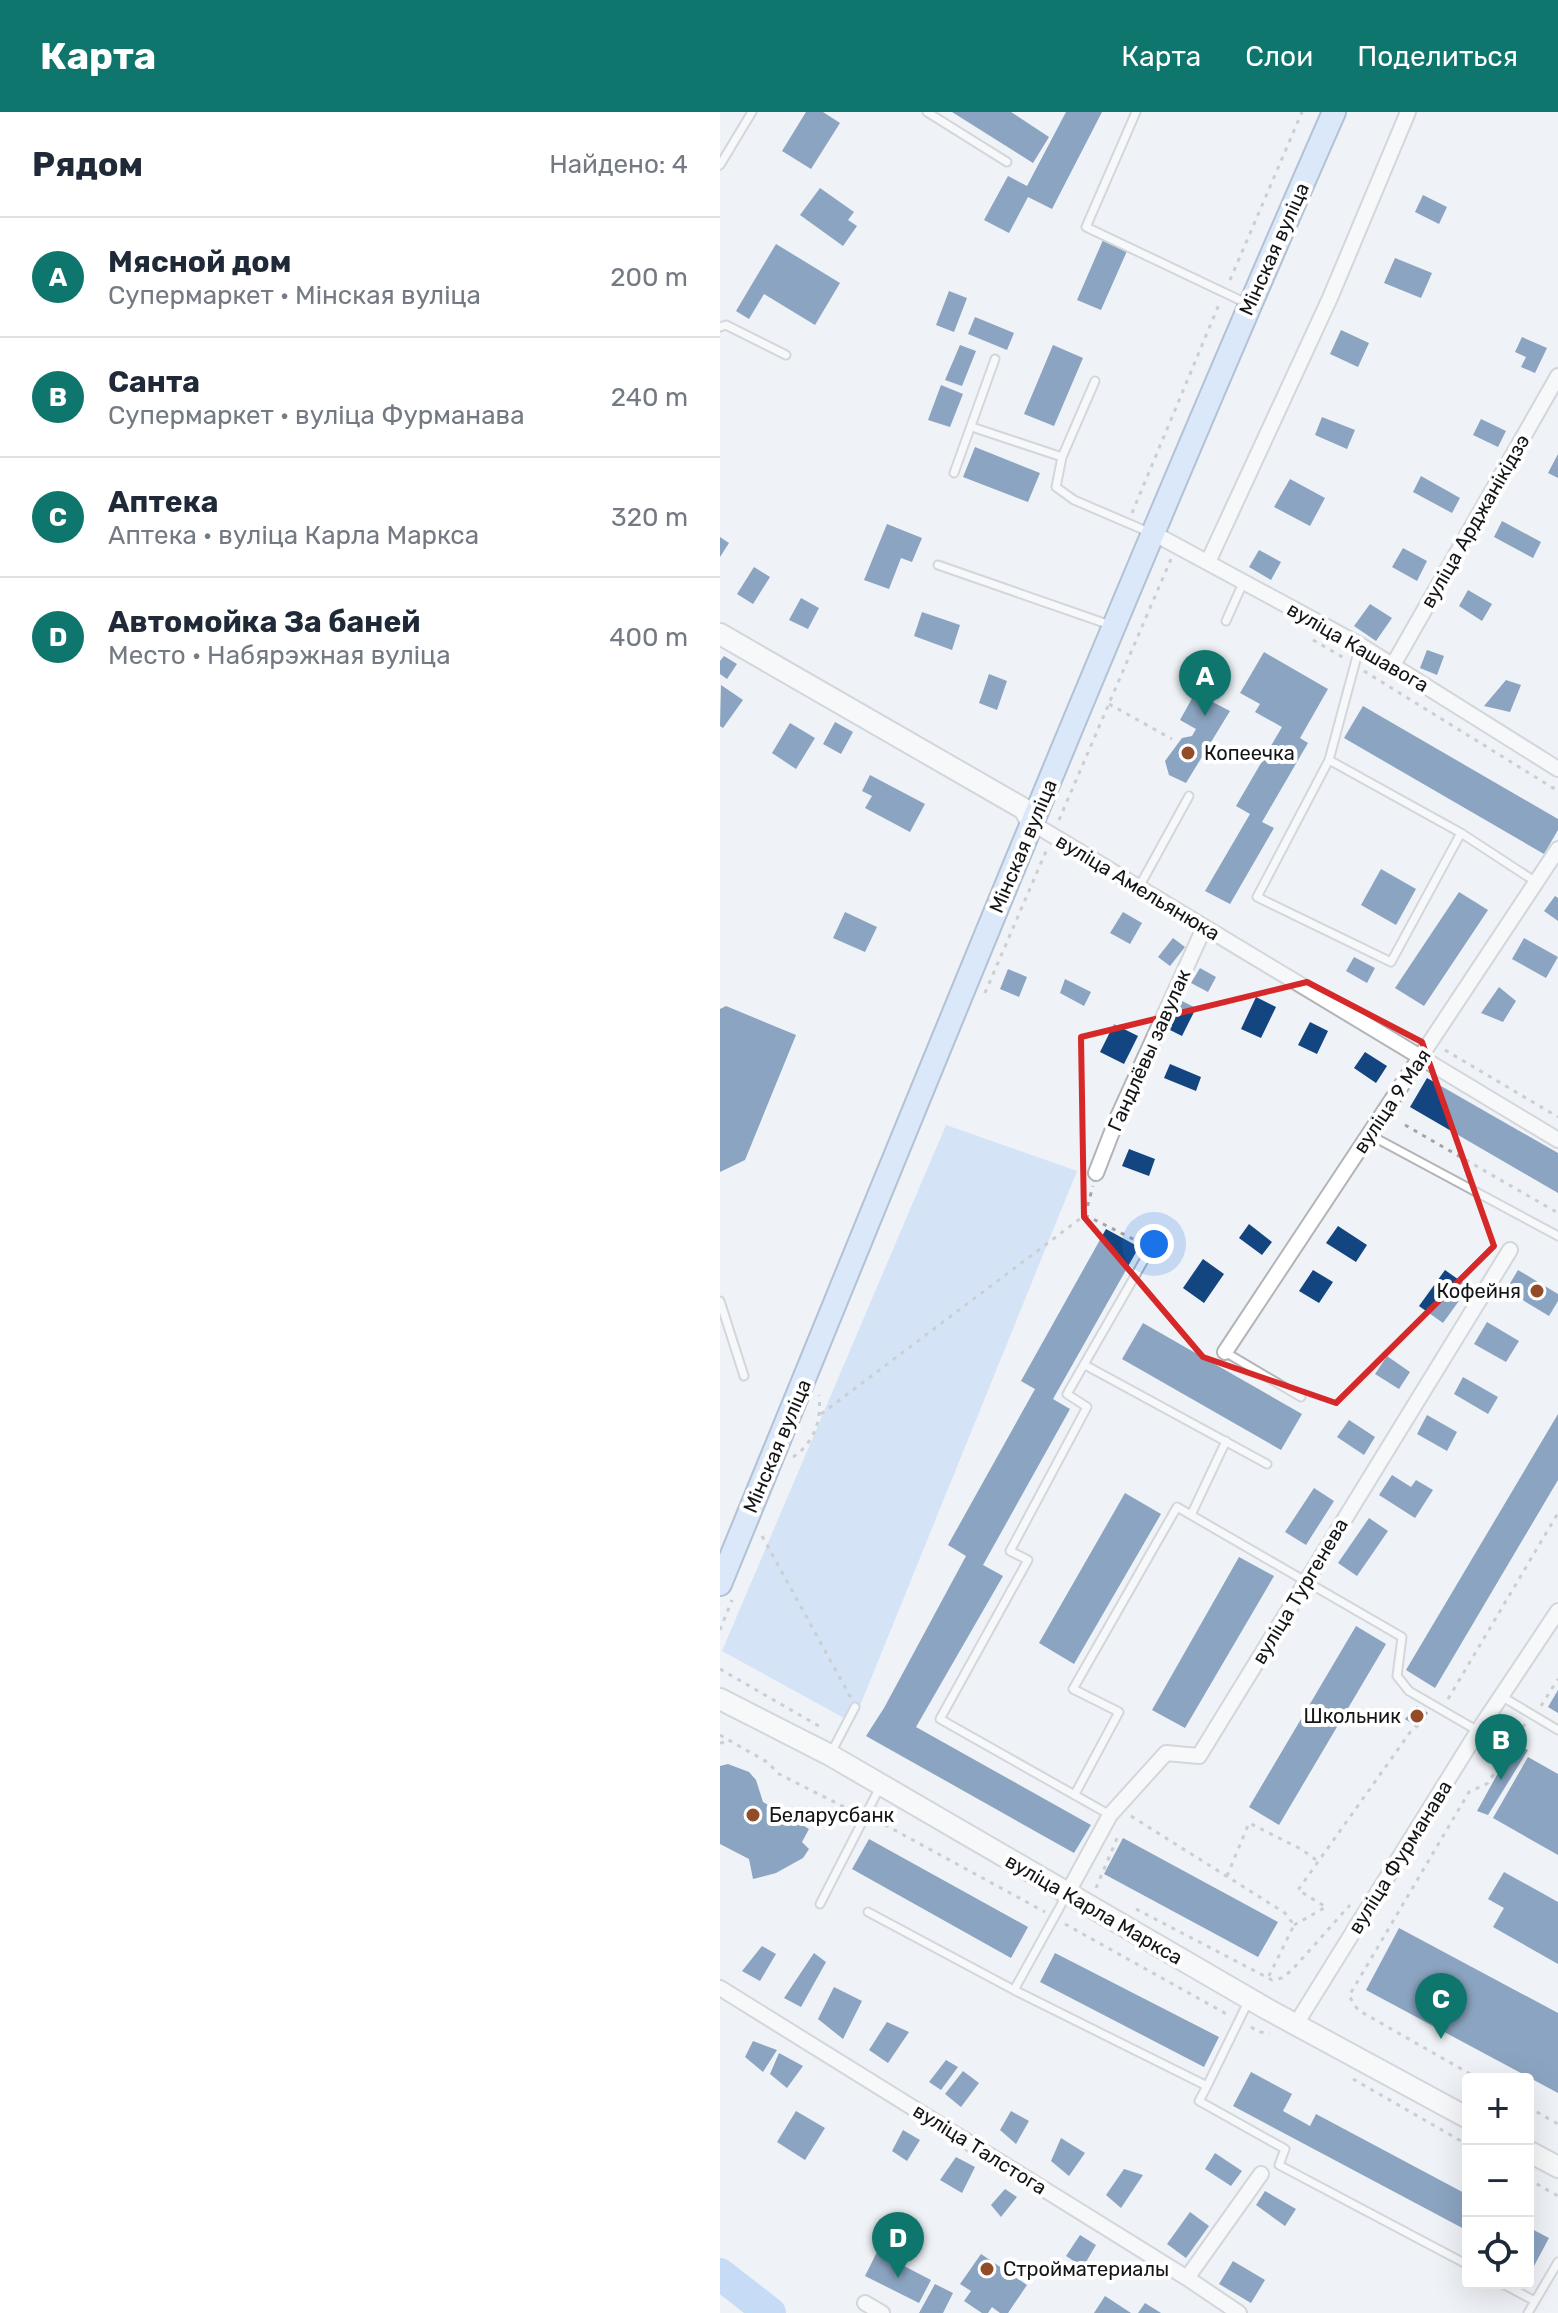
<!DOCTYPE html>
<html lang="ru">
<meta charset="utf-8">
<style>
:root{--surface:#fff;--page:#f2f2f3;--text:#1f2937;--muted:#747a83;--line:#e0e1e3;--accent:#0f766e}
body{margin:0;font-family:Rubik,sans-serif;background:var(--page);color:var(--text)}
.controls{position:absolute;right:24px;bottom:24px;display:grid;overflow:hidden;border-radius:8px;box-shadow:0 8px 32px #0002}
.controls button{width:72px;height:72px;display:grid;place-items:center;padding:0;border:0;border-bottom:2px solid var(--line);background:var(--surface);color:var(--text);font:40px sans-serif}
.you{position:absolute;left:434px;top:1132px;width:28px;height:28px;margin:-20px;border:6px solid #fff;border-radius:50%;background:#1a73e8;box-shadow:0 0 0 12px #1a73e833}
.badge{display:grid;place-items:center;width:52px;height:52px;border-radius:50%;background:var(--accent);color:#fff;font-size:26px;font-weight:700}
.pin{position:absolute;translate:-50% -66px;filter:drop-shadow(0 2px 4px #0008)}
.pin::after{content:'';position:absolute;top:42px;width:28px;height:24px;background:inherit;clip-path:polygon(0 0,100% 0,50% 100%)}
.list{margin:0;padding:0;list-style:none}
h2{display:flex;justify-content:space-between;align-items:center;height:104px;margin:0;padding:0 32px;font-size:34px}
h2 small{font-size:26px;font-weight:400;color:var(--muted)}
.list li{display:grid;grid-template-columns:52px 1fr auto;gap:24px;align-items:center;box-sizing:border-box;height:120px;padding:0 32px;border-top:2px solid var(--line)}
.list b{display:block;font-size:30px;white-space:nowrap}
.list p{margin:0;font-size:26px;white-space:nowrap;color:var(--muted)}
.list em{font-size:26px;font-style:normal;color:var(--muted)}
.icon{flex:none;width:44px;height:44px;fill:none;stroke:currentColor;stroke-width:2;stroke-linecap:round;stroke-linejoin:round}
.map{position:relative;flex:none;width:838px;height:2201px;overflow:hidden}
header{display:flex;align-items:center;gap:48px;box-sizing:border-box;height:112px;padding:0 40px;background:var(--accent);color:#fff}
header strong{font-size:38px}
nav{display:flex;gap:44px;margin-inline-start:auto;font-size:28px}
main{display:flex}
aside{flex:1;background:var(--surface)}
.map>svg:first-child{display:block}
</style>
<header>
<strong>Карта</strong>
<nav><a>Карта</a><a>Слои</a><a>Поделиться</a></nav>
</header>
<main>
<aside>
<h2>Рядом<small>Найдено: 4</small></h2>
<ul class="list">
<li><span class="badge">A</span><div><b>Мясной дом</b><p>Супермаркет · Мінская вуліца</p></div><em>200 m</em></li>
<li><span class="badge">B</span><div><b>Санта</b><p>Супермаркет · вуліца Фурманава</p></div><em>240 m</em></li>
<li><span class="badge">C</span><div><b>Аптека</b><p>Аптека · вуліца Карла Маркса</p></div><em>320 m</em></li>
<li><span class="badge">D</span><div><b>Автомойка За баней</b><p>Место · Набярэжная вуліца</p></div><em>400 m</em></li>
</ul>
</aside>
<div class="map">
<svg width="838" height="2201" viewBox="0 0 838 2201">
<rect width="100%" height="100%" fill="#eff2f6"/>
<path fill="#b5d1f7" d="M226,1013L357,1059L133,1611L2,1539Z"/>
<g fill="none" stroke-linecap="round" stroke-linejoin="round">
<path stroke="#96c0f7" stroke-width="32" d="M0,2162L50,2201"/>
</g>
<path fill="#134581" d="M86,0H103L120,11L91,57L62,39Z
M232,0H291L329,25L313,51Z
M346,0H382L332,97L308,85L289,121L264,108L288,64L307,74Z
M100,76L134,100L128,108L137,114L123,134L80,103Z
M703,83L727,95L719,112L695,100Z
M383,128L407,139L381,198L357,188Z
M56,132L120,171L95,213L44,182L29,207L16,199Z
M675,146L712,161L701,186L664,171Z
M229,179L247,186L234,220L216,213Z
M255,205L294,221L287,238L248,222Z
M621,218L649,231L638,255L610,242Z
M802,225L827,236L815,261L801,255L806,245L795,240Z
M240,233L256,239L242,274L225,268Z
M333,233L363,246L334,314L304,302Z
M221,273L243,282L230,315L208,308Z
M602,305L635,318L627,337L595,323Z
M761,307L786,319L778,335L753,323Z
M255,335L320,361L308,390L243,365Z
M838,342V366L828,361Z
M701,364L740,386L732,401L693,380Z
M570,367L605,386L590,414L554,395Z
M782,409L821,430L813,446L774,425Z
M167,412L202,426L192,450L181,446L169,477L144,468Z
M0,425L9,431L0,445Z
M683,436L707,449L697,469L672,455Z
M539,438L561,450L551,468L529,455Z
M34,455L50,465L33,492L17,482Z
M748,478L772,492L762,509L739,494Z
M81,486L99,496L88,517L69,508Z
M650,492L672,506L656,529L634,514Z
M202,500L240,513L232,538L194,524Z
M707,538L724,544L717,563L700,556Z
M544,540L608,577L580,626L588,631L542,710L554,716L510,792L485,779L530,702L516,694L562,615L535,600L540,592L520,581Z
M4,544L17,552L7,567L0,562V549Z
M269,562L287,569L277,598L259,591Z
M786,568L801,573L790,600L764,594Z
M1,573L23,588L3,616L0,614Z
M475,581L510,599L466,671L449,663L445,649L462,626L472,624L476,617L460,608Z
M643,594L838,707V718L824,742L624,626Z
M115,610L133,620L121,642L103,632Z
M70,611L95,626L76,657L52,641Z
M150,663L205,692L190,720L145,696L152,684L142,679Z
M661,757L696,777L676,813L641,793Z
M739,780L768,798L704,894L675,876Z
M835,784L838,786V809L824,799Z
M125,800L157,815L145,840L113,826Z
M403,800L422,811L410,832L390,821Z
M453,826L465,835L450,854L438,845Z
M804,826L838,845L826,866L792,847Z
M634,845L655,856L647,871L626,859Z
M480,856L496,865L488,880L471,871Z
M288,857L307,865L299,885L280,877Z
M345,867L371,880L364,894L340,881Z
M779,875L796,889L783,910L761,901Z
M536,885L556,895L541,926L521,917Z
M460,888L476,896L462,924L446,916Z
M6,894L76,923L25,1048L0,1060V897Z
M590,910L608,919L597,942L578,933Z
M394,912L418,924L404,952L380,940Z
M645,940L667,954L656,971L634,956Z
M450,952L481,965L476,979L444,966Z
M707,966L838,1041V1081L690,995Z
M409,1037L435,1047L429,1064L402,1054Z
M529,1112L552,1130L542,1143L519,1126Z
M618,1114L647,1133L636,1150L606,1131Z
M386,1117L419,1135L333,1287L350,1297L263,1453L283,1464L196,1615L371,1713L354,1741L146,1624L164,1596L246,1444L228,1433L315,1277L301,1269Z
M483,1147L504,1162L484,1191L463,1176Z
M593,1158L613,1170L599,1191L579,1179Z
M725,1158L749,1175L723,1211L699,1194Z
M798,1158L838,1182V1189L829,1204L786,1178Z
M767,1210L799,1229L786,1250L754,1232Z
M423,1211L582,1302L561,1338L402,1247Z
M667,1244L690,1260L679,1277L655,1262Z
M743,1265L778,1285L768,1302L734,1282Z
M838,1302V1368L715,1576L686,1558Z
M707,1303L737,1320L727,1339L697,1322Z
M629,1308L655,1325L644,1343L617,1325Z
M672,1363L691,1375L696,1368L713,1378L695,1406L659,1383Z
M594,1376L614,1389L586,1433L565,1420Z
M405,1381L441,1402L354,1552L319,1531Z
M649,1406L668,1419L637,1464L618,1451Z
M519,1445L554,1464L465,1616L432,1598Z
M636,1514L666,1532L559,1713L529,1695Z
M838,1578V1601L828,1595Z
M697,1594L708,1601L697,1615L685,1607Z
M794,1632L808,1638L768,1703L757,1699Z
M808,1645L838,1662V1743L773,1706Z
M8,1652L29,1660L36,1668L43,1690L89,1717L82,1730L89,1737L83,1746L56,1761L33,1767L29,1747L0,1732V1654Z
M403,1726L558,1810L538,1845L384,1762Z
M149,1727L308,1815L291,1846L132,1757Z
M784,1760L838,1790V1852L773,1815L784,1796L768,1787Z
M679,1816L838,1901V1981L646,1878Z
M42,1834L56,1842L40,1869L22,1859Z
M94,1841L106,1850L81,1895L64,1886Z
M335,1841L499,1925L484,1955L320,1870Z
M114,1875L142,1889L123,1927L98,1907Z
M167,1910L189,1920L168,1951L149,1938Z
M33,1929L57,1938L43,1960L25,1945Z
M59,1941L83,1954L67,1976L50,1962Z
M226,1948L238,1955L221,1978L209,1970Z
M243,1959L259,1971L241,1995L225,1982Z
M531,1960L572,1982L563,1999L590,2014L596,2002L748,2083V2119L513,1994Z
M76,1999L105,2016L85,2048L57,2030Z
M291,1999L309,2009L296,2032L280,2018Z
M183,2018L200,2028L187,2049L172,2039Z
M341,2026L365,2041L349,2064L331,2049Z
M495,2041L522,2059L511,2074L485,2057Z
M236,2045L255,2055L242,2081L220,2068Z
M404,2057L423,2063L401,2096L386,2083Z
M285,2077L297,2085L281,2105L271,2093Z
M545,2079L576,2097L565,2114L536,2093Z
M470,2100L489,2114L466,2146L447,2132Z
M808,2115L829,2126L814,2154L808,2151Z
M360,2123L376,2133L363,2155L346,2144Z
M157,2140L211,2168L199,2191L145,2164Z
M261,2142L307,2173L288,2201H280L272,2195L268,2201H262L244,2189L251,2179L240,2172Z
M513,2149L545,2168L531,2191L499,2172Z
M215,2172L233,2181L223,2201H199Z
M385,2184L411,2201H374Z
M425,2191L441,2201H418Z"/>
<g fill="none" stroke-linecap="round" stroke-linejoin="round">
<defs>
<path id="lane" d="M207,0L287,50
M416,0L366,115L526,191
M0,53L32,0
M0,215L6,213L66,243
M375,269L342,345L336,375L354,388L431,421
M252,315L342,345
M234,361L275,247
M218,453L390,513
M506,509L523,471
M609,648L741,721L671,850L537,785L609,648L640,533
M741,721L816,770
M419,775L469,684
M650,1023L838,1124
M0,1189L24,1264
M505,1240L581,1285
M365,1253L547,1352
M506,1329L471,1403L682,1525L677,1564L689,1579L758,1619
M781,1584L838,1618
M111,1641L135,1595
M355,1682L399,1600L353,1577L457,1395L471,1403
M390,1703L220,1607L308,1448L290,1439L367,1295L347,1282L431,1136
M346,1784L294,1878L487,1974L528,1890
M100,1792L160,1675
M148,1800L294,1878
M487,1974L479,1989L565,2037L559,2053L748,2153
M781,2171L815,2189
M808,2201L838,2150"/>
<path id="street" d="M433,421L640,533L838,657
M488,450L610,186L688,0
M673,553L838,264
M312,711L838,1028
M376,1061L397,1007L484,816
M505,1240L838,737
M347,1782L390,1703L446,1641L479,1644L790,1138
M0,1876L467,2166L519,2201
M576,1912L758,1619L838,1499
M467,2166L541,2062
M145,2191L162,2201"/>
<path id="secondary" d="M0,522L304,697L312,711
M0,1587L110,1643L547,1897L748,2006
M808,2039L838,2055"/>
<path id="primary" d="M0,1472C202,980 400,487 614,0"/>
</defs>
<use href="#lane" stroke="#b2b4b8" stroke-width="11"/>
<use href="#street" stroke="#b2b4b8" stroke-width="18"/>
<use href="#secondary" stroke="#b2b4b8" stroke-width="24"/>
<use href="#primary" stroke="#6a86ac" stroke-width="26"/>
<path stroke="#a2a4a7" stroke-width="3" stroke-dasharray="4 6" stroke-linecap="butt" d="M510,168L582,0
M412,401L500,190
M593,528L624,546
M644,559L838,679
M389,592L452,627
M339,708L451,447
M265,881L327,737
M725,938L838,1005
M685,1013L838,1101
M365,1103L419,1130
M101,1302L365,1103L373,1074
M73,1345C94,1331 102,1308 99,1283
M42,1424L131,1586
M0,1518L12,1488
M0,1557L104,1617
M728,1587L838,1401
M821,1594L838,1567
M0,1623L47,1650L59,1662L134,1700
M0,1631L11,1629
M411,1704L565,1801L574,1813L548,1866
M156,1708L325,1800
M507,1764L529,1711L581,1737L599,1750
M376,1776L398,1724
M416,1797L552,1868L562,1866L572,1858L630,1793
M345,1812L510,1904
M574,1813L606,1795L578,1778L691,1619L708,1605
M531,1915L539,1920L550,1921
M633,1967L748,2033
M759,1967L638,1898L629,1884L749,1680L768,1671L805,1612
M808,1995L838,2012
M808,2067L838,2084"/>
<use href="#lane" stroke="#fff" stroke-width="7"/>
<use href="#street" stroke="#fff" stroke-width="14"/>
<use href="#secondary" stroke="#fff" stroke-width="20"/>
<use href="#primary" stroke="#c2dbfd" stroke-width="22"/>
</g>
<path d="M0 0H838V2201H0ZM587,870L702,930L774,1134L616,1291L483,1245L364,1105L361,925Z" fill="#eff2f6" fill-opacity=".55" fill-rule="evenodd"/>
<path fill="none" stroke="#d62828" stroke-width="6" stroke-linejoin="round" d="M587,870L702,930L774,1134L616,1291L483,1245L364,1105L361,925Z"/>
<g fill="#934c27" stroke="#fff" stroke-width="3">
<circle cx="468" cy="641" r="8"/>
<circle cx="817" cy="1179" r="8"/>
<circle cx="697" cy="1604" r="8"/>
<circle cx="33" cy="1703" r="8"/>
<circle cx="267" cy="2157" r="8"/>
</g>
<g text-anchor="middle" stroke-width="8" stroke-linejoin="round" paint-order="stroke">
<g font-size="20" fill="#141516" stroke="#fff">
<text transform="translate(554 137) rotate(-66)" y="7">Мінская вуліца</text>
<text transform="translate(755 409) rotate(-60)" y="7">вуліца Арджанікідзэ</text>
<text transform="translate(638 535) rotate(30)" y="7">вуліца Кашавога</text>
<text transform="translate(303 734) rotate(-67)" y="7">Мінская вуліца</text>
<text transform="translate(418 775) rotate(31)" y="7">вуліца Амельянюка</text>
<text transform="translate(429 938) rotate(-66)" y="7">Гандлёвы завулак</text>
<text transform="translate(672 989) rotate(-56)" y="7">вуліца 9 Мая</text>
<text transform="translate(57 1334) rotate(-67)" y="7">Мінская вуліца</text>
<text transform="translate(580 1479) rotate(-59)" y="7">вуліца Тургенева</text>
<text transform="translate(680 1745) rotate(-58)" y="7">вуліца Фурманава</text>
<text transform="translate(374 1797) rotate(30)" y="7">вуліца Карла Маркса</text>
<text transform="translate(260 2037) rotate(32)" y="7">вуліца Талстога</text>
</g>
<g font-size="20" fill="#141516" stroke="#fff" text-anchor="start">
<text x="484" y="648">Копеечка</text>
<text x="801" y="1186" text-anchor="end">Кофейня</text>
<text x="681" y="1611" text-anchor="end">Школьник</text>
<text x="49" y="1710">Беларусбанк</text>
<text x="283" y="2164">Стройматериалы</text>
</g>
</g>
</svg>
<div class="controls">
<button>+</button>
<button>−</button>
<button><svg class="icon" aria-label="locate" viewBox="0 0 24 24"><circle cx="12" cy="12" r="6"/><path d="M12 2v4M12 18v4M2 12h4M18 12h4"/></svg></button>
</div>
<div class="you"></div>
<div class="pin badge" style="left:485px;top:604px">A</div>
<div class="pin badge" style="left:781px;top:1668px">B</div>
<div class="pin badge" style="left:721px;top:1927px">C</div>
<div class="pin badge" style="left:178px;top:2166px">D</div>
</div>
</main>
